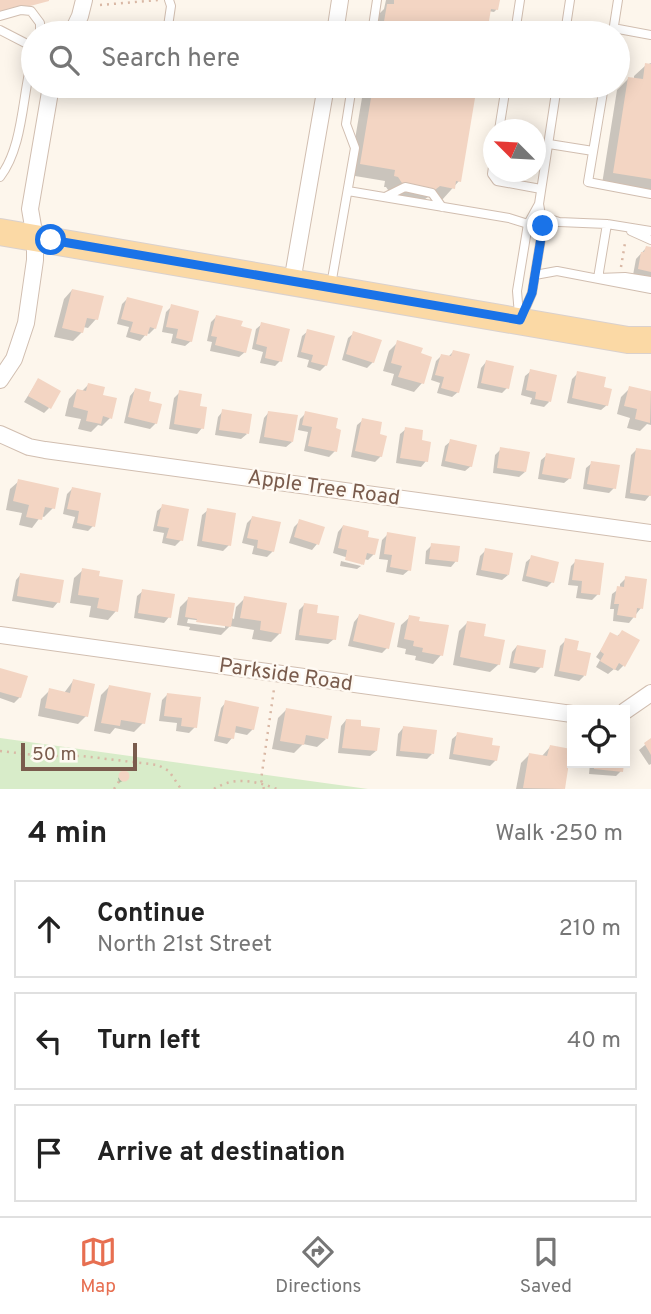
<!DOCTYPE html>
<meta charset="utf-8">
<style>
:root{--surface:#fff;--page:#f6f6f6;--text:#222;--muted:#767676;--line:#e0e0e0;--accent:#e76f51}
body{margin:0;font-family:Overpass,sans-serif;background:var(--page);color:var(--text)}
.controls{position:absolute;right:21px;bottom:21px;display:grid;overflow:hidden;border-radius:0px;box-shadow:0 4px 18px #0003}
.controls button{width:63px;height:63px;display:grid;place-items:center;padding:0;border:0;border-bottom:2px solid var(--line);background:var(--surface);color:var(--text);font:35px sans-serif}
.compass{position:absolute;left:483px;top:119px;width:63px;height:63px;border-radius:50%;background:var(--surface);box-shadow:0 4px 18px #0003;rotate:294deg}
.scale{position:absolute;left:21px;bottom:18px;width:116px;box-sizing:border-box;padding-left:7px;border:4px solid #7a5c4d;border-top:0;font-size:19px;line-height:24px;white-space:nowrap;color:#7a5c4d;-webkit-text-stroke:5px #fffaf3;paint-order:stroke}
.stop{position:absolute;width:21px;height:21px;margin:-16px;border:5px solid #1a73e8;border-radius:50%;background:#fff}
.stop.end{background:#1a73e8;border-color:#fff;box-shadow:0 2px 7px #0008}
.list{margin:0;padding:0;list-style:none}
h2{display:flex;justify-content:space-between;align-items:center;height:91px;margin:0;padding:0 28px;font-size:30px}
h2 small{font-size:23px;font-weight:400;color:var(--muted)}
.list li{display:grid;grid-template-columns:46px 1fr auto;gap:21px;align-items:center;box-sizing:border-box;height:98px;margin:0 14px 14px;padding:0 14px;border:2px solid var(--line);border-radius:0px}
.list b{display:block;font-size:26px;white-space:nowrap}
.list p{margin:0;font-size:23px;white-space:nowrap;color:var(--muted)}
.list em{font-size:23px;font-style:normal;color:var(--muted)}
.icon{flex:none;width:38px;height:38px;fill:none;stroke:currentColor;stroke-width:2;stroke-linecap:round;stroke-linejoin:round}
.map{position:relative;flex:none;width:651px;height:789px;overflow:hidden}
.search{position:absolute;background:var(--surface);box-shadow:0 4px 18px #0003;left:21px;right:21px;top:21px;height:77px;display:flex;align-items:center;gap:18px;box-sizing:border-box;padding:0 24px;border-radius:38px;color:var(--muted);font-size:26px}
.sheet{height:427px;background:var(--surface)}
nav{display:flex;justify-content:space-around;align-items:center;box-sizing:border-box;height:98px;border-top:2px solid var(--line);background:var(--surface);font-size:19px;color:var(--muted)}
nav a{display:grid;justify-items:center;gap:4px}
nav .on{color:var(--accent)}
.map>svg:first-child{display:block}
</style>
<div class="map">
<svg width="651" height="789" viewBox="0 0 651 789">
<rect width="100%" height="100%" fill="#fdf6ec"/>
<path fill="#d8ecc9" d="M0,738L368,789H0Z"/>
<path fill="#0003" fill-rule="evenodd" d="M386,0H498L496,10L494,12L488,11L485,33H374L376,17L384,9Z
M651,63V192L602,184L617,90L628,79L634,80V76L646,65Z
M364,86H476L459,181L442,200L428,197L415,206L397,203L386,187H384L385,181L349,175Z
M646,248L651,249V276L649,278L633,275L636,259Z
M72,290L96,319L88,328L83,327L82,332L73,341L54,337L64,299Z
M127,299L155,328L149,334L147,333L140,341L126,337L129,327L117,324L122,304Z
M172,306L191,341L185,346L171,343L173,334L162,332L166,312Z
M216,317L245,352L239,357L210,351L212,342L207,341L211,322Z
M262,324L280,361L275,366L260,363L263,352L252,349L256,329Z
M308,331L326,365L320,371L307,367L309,360L297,357L302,336Z
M354,333L373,362L367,368L342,360L348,338Z
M398,342L422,383L414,392L391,385L394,374L383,371L389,351Z
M453,352L458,392L452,397L437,393L440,383L431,380L436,361L442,355L448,357Z
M486,362L507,388L502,393L477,388L481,368Z
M531,371L549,402L544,407L530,404L532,398L521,395L525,376Z
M578,373L602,389L607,405L601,410L567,403L572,379Z
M38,380L49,408L44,413L24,402Z
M88,385L101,396L110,418L102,426L98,425L91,432L78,429L81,419L65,416L69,399L77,390L82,391Z
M630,388L651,393V425L647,424L640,431L627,428L630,418L617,414L621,397Z
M135,390L147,403L156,423L150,429L124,423L130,396Z
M180,392L198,407L202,428L197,434L169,429L174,398Z
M223,411L247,434L241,439L215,435L218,417Z
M269,412L292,442L286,447L259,443L264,418Z
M306,413L335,451L329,457L304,451L308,432L298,430L300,419Z
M363,420L378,435L381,456L375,462L351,457L357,425Z
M406,429L420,442L426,461L421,467L396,463L400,434Z
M451,441L471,466L465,471L441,466L445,446Z
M501,449L525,472L519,477L493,473L495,455Z
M637,449L651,451V489L650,495L645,501L625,498L631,455Z
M547,455L570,478L564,483L538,479L541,460Z
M592,463L614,488L609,493L583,489L586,468Z
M19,481L53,508L44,517L41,516L32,528L19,525L22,513L6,510L10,489Z
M72,489L93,526L88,531L72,528L75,517L63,514L67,494Z
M163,506L181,540L175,546L162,543L164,533L153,531L157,511Z
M208,510L229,545L223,551L197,546L202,515Z
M252,518L273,551L267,557L252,554L254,546L242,543L247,523Z
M300,521L317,544L312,550L289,543L294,527Z
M343,526L366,538L374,554L368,560L364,559L361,565V562L333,553L338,532Z
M388,534L409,570L403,575L386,572L388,560L379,559L382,540Z
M432,545L456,561L451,567L425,564L426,551Z
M486,550L508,575L502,580L476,575L480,556Z
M532,557L552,582L547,587L522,581L526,562Z
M341,561L361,566L357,569L340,566Z
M576,561L598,594L592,600L576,598L578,586L568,585L571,566Z
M83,570L97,577L116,611L108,620L89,617L91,606L70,603L74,578Z
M21,574L58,602L53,608L12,601L16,580Z
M626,578L641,608L629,623L613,621L614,609H610L612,594L620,588V584Z
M143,591L169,617L164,623L134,618L137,596Z
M189,598L234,619L236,607L245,598L280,633L271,642L252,639L254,630L230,626L221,635L189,630L190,627L177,625L180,607ZM188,619L225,624V628L187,623Z
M304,605L315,614L334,639L328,644L295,640L299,610Z
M359,616L387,648L382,653L348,646L354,622Z
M410,617L441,655L433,664L415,660L416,656L405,654L406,649L397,647L401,625Z
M467,623L499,664L490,672L453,665L459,631Z
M622,632L623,666L618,671L614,669L608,674L596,667L600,660L596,657L611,635L616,637Z
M566,640L575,651L584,676L579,681L554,676L560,646Z
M517,646L541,667L535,673L509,668L512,652Z
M0,669L20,697L14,703L0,698Z
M73,681L86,716L78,724L38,716L41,699L50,690L64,693Z
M109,687L143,723L134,732L115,728L110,734L94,731L101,695Z
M167,695L195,727L189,733L176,731L177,723L159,721L162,700Z
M226,702L253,729L247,735L233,732L232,738L227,744L214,741L221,708Z
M286,710L326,739L317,747L303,744L294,753L272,749L278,718Z
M346,720L359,728L376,751L370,756L338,753L341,726Z
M403,728L432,754L427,759L396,756L398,734Z
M458,734L490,746L496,760L490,766L449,759L452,739Z
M651,740V764L649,765L639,750Z
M550,747L569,750L563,789H516L521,763L529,755L542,756Z
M590,763H622L621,771L616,776L589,774Z
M126,773L128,778L119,783L118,778Z"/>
<path fill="#f3d5c3" d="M0,0H49V1L0,14Z
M394,0H500L498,10L491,9L487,33H382L387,4H394Z
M645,63L651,64V179L613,173L628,77L643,79Z
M373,86H477L461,182L456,181L455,189L440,186L427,196L408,192L398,177L394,176L395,170L360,164Z
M646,246L651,247V272L638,269L641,252H644Z
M72,289L104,296L98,320L87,318L83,333L62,328Z
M127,297L163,306L156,329L150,327L147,336L130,332L133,322L121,319Z
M171,304L199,311L192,342L176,338L178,329L166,327Z
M216,315L243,321L241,326L252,329L246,353L215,345L217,337L211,336Z
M261,322L290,329L282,362L265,358L267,347L256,344Z
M307,329L335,336L327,366L311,362L313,355L301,352Z
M353,331L382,340L374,363L346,354Z
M397,340L423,348L421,353L432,357L424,384L398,377L402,366L391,363Z
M453,350L470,354L459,393L441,388L444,377L435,375L441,354L451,356Z
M486,360L514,366L509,389L481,383Z
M530,369L557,375L551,402L535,399L536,392L526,390Z
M577,371L606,377L604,387L612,389L608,406L572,398Z
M38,378L61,391L51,409L28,396Z
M88,383L105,387L103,395L117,398L112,419L103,416L101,424L86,421L88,411L73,407L77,389L86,391Z
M629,386L651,391L650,423L635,419L637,409L624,406Z
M135,388L151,392L149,401L162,404L157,424L128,417Z
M179,390L202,394L200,406L207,407L204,429L174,424Z
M222,409L252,414L249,434L219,430Z
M268,411L298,415L293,442L264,437Z
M305,411L338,418L336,428L341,430L337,452L308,446L312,427L302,425Z
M362,418L382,422L380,434L387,436L382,457L355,451Z
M405,427L423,430L422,440L431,442L428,462L400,458Z
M450,439L477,445L472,467L445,461Z
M500,447L530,452L526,472L497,468Z
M636,448L651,450V496L630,493Z
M546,453L575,458L571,479L542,474Z
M591,461L620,465L616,489L587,484Z
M18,479L59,488L55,509L45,507L42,520L26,517L29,505L13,501Z
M72,487L101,493L95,527L77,523L79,511L67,509Z
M162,504L189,509L183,541L166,538L169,528L157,526Z
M207,508L236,513L231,546L202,541Z
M252,516L281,522L274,552L257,548L258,540L247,538Z
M299,519L325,527L319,545L294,537Z
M343,525L369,531L368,537L379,539L375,555L367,553L364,565L345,560L347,550L338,548Z
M387,532L416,537L411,571L390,567L392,555L384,554Z
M431,543L460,546L458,562L429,559Z
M485,548L513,553L509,575L481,570Z
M531,555L559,562L554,583L526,576Z
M575,559L604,563L600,595L581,593L582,581L572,580Z
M82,568L100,571L99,576L123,580L118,612L97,608L99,598L78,595Z
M20,573L64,580L60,603L17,596Z
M625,576L647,579L643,609L637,608L636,618L617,615L619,604H614L617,586L624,587Z
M142,589L175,594L171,618L138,613Z
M244,596L287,603L281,634L260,630L261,621L240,618Z
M188,597L235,603L231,627L196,622L197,619L185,617Z
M304,603L318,605L317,613L339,616L336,640L299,635Z
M359,614L395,623L389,649L353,641Z
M409,615L420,617L419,621L449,625L443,656L422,652L423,648L413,646L414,641L404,639Z
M467,621L486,624L484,636L505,640L500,665L460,657Z
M622,630L640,640L625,667L619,663L615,670L600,661L604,654L600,651L610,632L618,636Z
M565,638L579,641L577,650L591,653L586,676L559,671Z
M517,645L546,650L543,668L513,663Z
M0,668L28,676L21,698L0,692Z
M73,679L95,684L88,717L45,708L49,688L70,693Z
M109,685L151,693L145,724L121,720L120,726L101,723Z
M167,693L201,697L197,728L181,726L182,718L164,716Z
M225,700L259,707L254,730L236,726L234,739L218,736Z
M286,708L332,716L328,739L306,735L304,745L280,741Z
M346,719L361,720V726L380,728L377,751L342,748Z
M403,726L437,730L434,754L400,751Z
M457,732L493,738L492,745L500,746L497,761L453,754Z
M651,738V755L644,743Z
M550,745L571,749L565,789L523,788L529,753L547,756Z
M594,763H624L623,772L594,769Z
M118.5 776a5.5 5.5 0 1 1 11 0a5.5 5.5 0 1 1-11 0Z"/>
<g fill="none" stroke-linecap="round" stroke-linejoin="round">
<defs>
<path id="service" d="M0,16L21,10L31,11L40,23V33
M613,28L651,35
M0,30L33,47
M613,32L618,0
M167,33L171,6L169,0
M372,33L377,0
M515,33L520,0
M565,33L570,0
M604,86L588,182L651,194
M499,130L506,86
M549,144L593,151
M494,160L492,174L497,181L541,189
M0,177C24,146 22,93 33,56
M348,191L509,218L528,224
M385,197L405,187L432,193L442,207
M541,216L559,222L607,224L651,231
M607,224L598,278L625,277L651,281
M631,231L651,240
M535,275L557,271L651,289
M331,285L355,148L346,124L352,86
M519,315L517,291L528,224L539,204L557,86
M522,316L532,293L543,226L539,204"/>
<path id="minor" d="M72,33L80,16L84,0
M335,33L340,0
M292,282L326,86
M0,380L14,359L26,323L35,260V238L30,209L51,86
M0,434L29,447L45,450L651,533
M0,635L572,714
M625,711L651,693"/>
<path id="primary" d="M0,232L628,340H651"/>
</defs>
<use href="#service" stroke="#d1beb0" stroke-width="10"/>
<use href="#minor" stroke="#d1beb0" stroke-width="18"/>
<use href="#primary" stroke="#dad1cd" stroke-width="28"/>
<path stroke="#d9b8a5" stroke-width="2.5" stroke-dasharray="2 5" stroke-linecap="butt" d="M100,5L159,0
M621,267L625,243
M0,751L43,756H82L158,765L169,771L181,789
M114,789L120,780
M214,789C234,776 256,781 277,789
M264,789L261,780L274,689"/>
<use href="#service" stroke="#fff" stroke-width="8"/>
<use href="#minor" stroke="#fff" stroke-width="16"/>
<use href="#primary" stroke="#fbd9a5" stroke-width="26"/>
</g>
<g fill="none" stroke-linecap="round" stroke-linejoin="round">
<path stroke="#1a73e8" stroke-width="9" d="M51,240L520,320L532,293L543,226"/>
</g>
<g text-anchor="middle" stroke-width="5" stroke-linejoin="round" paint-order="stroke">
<g font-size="21" fill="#7a5c4d" stroke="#fffaf3">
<text transform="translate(324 487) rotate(8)" y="7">Apple Tree Road</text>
<text transform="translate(286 674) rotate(8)" y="7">Parkside Road</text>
</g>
</g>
</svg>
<div class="controls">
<button><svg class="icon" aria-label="locate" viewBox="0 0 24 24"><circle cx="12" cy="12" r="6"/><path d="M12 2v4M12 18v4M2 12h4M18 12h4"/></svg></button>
</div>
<svg class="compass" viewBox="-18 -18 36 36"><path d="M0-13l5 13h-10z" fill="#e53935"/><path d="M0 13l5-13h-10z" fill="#767676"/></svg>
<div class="scale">50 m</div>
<div class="stop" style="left:51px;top:240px"></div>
<div class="stop end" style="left:543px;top:226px"></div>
<div class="search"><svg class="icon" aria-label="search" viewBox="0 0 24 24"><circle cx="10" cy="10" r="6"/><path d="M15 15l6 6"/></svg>Search here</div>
</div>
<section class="sheet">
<h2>4 min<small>Walk · 250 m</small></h2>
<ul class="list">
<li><svg class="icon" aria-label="ahead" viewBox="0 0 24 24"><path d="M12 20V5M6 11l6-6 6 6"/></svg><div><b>Continue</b><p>North 21st Street</p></div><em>210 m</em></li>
<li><svg class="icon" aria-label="left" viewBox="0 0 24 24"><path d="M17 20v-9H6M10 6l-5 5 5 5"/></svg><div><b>Turn left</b></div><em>40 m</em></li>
<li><svg class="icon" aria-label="arrive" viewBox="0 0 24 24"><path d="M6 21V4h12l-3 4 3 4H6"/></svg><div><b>Arrive at destination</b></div></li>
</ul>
</section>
<nav>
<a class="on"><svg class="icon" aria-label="map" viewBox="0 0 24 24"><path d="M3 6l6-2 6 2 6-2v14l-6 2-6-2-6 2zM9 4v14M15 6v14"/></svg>Map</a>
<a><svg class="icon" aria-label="directions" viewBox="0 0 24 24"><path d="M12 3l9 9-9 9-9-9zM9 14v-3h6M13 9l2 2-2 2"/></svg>Directions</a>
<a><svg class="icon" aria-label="saved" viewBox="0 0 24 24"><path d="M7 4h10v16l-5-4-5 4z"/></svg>Saved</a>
</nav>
